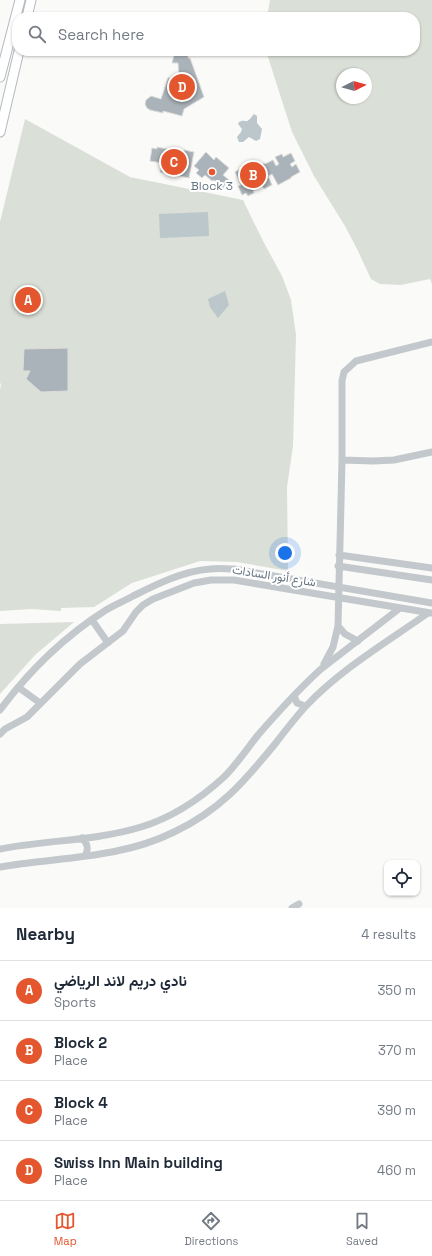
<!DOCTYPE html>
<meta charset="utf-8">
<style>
:root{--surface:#fff;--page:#f2f2f3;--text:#1f2937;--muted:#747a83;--line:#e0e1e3;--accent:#e4572e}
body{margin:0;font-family:"Space Grotesk",Vazirmatn,sans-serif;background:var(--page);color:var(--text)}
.controls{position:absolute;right:12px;bottom:12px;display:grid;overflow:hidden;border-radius:8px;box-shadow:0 1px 3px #0004}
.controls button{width:36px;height:36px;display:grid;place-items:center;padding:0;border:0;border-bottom:1px solid var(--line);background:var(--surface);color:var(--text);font:20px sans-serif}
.compass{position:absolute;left:336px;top:68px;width:36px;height:36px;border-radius:50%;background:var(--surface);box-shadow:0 1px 3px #0004;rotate:85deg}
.you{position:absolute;left:285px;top:553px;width:14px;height:14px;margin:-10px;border:3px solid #fff;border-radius:50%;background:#1a73e8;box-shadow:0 0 0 6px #1a73e833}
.badge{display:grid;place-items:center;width:26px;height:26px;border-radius:50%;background:var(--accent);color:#fff;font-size:13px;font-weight:700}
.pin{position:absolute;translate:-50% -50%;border:2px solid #fff;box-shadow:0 1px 4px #0006}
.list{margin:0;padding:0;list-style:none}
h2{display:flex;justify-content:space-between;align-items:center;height:52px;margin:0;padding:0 16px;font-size:17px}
h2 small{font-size:13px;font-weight:400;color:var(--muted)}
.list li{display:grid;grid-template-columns:26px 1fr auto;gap:12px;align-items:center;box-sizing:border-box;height:60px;padding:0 16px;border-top:1px solid var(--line)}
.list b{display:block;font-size:15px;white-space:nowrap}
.list p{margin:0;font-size:13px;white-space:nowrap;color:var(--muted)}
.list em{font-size:13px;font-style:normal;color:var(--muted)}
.icon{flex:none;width:22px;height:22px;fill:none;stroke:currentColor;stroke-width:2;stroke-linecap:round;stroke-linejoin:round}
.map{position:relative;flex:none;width:432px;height:908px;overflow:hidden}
.search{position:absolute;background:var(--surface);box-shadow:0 1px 3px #0004;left:12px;right:12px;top:12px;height:44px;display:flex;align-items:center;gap:10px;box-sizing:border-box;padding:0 14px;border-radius:16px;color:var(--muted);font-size:15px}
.sheet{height:292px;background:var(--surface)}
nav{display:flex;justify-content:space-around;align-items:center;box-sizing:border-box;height:56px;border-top:1px solid var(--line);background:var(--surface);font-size:11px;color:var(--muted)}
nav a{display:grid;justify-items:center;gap:2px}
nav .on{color:var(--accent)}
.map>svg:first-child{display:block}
</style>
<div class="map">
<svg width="432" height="908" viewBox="0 0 432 908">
<rect width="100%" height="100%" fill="#fafaf8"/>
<path fill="#dadfd7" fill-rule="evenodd" d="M270,0H432V284L430,279L401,285L380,284L371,279L357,249L345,226L314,176L292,132L267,54L265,51H415V17H267ZM342,74H366V98H342Z
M25,119L130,177L243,200L263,241L282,276L291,300L296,335L293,446L287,487L288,571L237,562L200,561L132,583L94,607L61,608V611L31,609L0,611V390L1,384L0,383V222Z
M74,622L35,655L0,694V624Z"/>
<path fill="#bbc7cb" d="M254,114L257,116V123L262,129L260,139L256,141L249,137L243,142H239L237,137L241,132L242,129L238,124L239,122C247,118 245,126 253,115Z
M208,212L209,236L160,238L159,214Z
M225,291L229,305L218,318L210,307L208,299Z"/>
<path fill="#aab3b9" stroke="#dcdcda" d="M175,51H190V52H188V58H190L204,97L184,109L182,116L163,111V113L150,110L147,108L145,104L146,100L151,96L161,99L168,78L179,77L178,63H172Z
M157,147L172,150V152L183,155L184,150L194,152L189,178L160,172L162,163L150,161L152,148L157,149Z
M206,152L214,160L216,157L229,168L223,175L229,180L223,188L214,180L212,181L205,175L202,178L196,173L199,170L194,166Z
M291,153L295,161L290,164L292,167L296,164L300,172L291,177V178L278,185L272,174L268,176L272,185L264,189L262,186L253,191L254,193L248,196L246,193L242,195L238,186L241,185L235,172L242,168L244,171L251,167L252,169L264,163L265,164L273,160L276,166L279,164L275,157L282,154L283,157Z
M68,348V391L41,392L26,379L30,371H23L24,349Z"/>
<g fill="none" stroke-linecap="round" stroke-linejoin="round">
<defs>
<path id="secondary" d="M27,17L31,0
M0,77L20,0
M0,132L19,51"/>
</defs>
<use href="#secondary" stroke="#b3babf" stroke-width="11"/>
<path stroke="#c3c8cc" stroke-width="7" d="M342,460L373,461L394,460L432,452
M339,555L432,568
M338,566L432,580
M92,620L108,643
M338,626L345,634L358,641
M324,664L333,647L338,626L342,460V381L344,372L356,361L432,342
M18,687L40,703
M294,696L297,703L305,706
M0,710C29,671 65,636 106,610C114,605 124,601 133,596C157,584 183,571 210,569C218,568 226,569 234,569L432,603
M0,734L5,729L27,717L80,664L123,631L136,612L143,605L153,599L194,583L211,580H234L431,613
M82,838C88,844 89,849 85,856
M0,849C46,840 95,841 141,827C171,818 201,798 224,777C237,764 247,749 258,735C278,712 299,689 321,669L400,608
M0,867C58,857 120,859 174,832C219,811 244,782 275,744C285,731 295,718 306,706C341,669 387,642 428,613
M292,908L299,904"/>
<use href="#secondary" stroke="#fff" stroke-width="9"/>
</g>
<circle fill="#e4572e" stroke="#fff" stroke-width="1.5" cx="212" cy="172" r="4"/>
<g text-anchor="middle" stroke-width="4" stroke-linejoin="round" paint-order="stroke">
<g font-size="12" fill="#657683" stroke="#fff">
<text x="212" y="190">Block 3</text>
</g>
<g font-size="12" fill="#657683" stroke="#fff">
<text transform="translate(274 576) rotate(9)" y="4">شارع أنور السادات</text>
</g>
</g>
</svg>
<div class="controls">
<button><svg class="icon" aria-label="locate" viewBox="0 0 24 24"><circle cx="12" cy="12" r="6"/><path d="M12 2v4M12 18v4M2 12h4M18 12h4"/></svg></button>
</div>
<svg class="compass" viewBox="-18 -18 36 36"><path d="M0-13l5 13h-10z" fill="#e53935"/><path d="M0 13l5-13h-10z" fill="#747a83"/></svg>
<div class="you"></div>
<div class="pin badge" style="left:28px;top:300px">A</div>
<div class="pin badge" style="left:253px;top:175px">B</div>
<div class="pin badge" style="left:174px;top:162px">C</div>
<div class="pin badge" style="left:182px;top:87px">D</div>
<div class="search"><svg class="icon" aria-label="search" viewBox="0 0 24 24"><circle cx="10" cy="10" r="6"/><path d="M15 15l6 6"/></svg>Search here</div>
</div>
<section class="sheet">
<h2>Nearby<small>4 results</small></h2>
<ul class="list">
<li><span class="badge">A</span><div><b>نادي دريم لاند الرياضي</b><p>Sports</p></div><em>350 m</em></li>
<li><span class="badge">B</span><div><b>Block 2</b><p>Place</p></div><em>370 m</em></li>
<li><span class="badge">C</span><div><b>Block 4</b><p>Place</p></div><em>390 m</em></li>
<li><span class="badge">D</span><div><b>Swiss Inn Main building</b><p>Place</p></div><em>460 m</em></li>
</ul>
</section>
<nav>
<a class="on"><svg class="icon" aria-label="map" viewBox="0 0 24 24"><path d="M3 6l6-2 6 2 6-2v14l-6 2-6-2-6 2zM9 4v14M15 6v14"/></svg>Map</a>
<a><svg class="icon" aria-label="directions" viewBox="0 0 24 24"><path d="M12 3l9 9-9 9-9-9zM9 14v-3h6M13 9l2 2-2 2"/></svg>Directions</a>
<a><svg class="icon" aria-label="saved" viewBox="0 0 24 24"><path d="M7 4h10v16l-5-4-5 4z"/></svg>Saved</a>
</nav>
